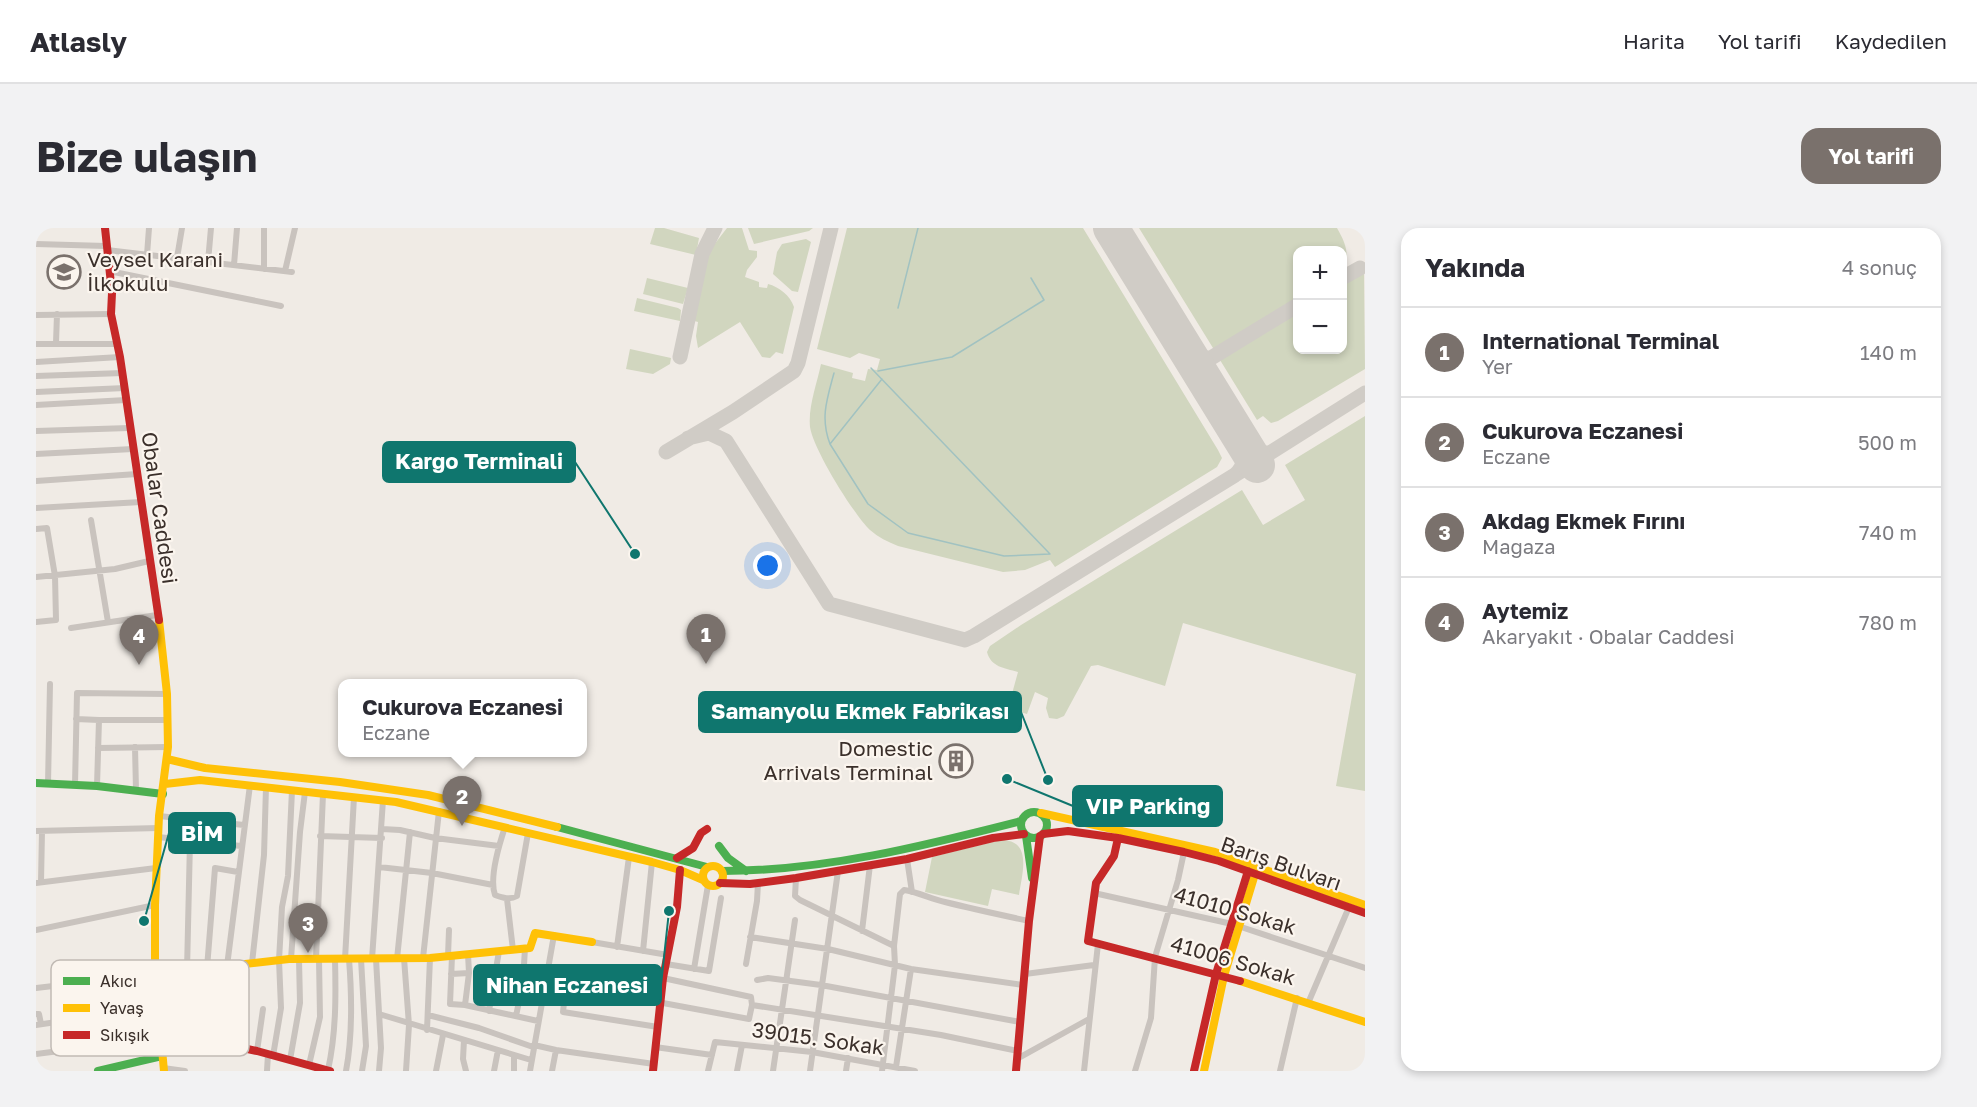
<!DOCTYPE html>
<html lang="tr">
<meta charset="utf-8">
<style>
:root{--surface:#fff;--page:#f2f2f3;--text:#2b2b33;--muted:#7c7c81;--line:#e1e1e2;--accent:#7a716c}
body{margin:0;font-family:"Golos Text",sans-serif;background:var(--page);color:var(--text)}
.controls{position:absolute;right:18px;top:18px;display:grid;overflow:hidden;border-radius:12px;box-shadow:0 3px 9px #0003}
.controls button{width:54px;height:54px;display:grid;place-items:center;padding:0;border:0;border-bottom:2px solid var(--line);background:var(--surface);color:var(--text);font:30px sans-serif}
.you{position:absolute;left:732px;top:338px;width:21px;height:21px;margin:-15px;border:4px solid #fff;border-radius:50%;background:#1a73e8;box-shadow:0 0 0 9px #1a73e833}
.badge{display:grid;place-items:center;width:39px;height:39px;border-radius:50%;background:var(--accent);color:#fff;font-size:20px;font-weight:700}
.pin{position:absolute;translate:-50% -50px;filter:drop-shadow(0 2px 3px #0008)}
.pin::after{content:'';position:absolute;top:32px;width:21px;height:18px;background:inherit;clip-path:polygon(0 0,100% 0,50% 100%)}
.popup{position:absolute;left:302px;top:451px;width:249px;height:78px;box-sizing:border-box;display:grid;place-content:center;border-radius:12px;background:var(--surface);filter:drop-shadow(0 2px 4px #0005);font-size:20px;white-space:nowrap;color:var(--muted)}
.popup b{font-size:22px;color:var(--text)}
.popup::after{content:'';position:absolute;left:50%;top:100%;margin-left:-12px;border:12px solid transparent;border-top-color:var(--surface)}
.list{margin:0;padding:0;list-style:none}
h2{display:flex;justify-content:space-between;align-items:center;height:78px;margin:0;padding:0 24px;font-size:26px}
h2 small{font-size:20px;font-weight:400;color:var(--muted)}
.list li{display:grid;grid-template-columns:39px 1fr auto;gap:18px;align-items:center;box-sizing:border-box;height:90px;padding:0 24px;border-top:2px solid var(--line)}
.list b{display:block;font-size:22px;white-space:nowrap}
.list p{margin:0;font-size:20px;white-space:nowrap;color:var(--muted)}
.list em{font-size:20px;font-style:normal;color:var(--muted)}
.map{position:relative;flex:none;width:1329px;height:843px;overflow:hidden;border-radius:18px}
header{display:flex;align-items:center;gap:36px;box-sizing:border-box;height:84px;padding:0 30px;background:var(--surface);border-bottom:2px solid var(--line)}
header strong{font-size:28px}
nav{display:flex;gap:33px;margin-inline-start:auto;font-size:21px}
.intro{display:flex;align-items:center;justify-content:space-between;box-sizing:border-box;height:144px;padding:0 36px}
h1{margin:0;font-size:42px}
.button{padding:15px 27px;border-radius:18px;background:var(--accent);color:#fff;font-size:21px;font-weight:700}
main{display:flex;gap:36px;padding:0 36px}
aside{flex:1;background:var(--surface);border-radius:18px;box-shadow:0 3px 9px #0003}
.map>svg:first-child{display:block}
</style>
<header>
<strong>Atlasly</strong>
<nav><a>Harita</a><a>Yol tarifi</a><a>Kaydedilen</a></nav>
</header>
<div class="intro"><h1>Bize ulaşın</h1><a class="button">Yol tarifi</a></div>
<main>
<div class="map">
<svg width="1329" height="843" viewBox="0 0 1329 843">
<rect width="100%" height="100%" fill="#f0ebe5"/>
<path fill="#d1d6bf" d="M619,0H628L663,10L660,27L614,16Z
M691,0H706L713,22L721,23V29L711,42L709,49L723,54V59L731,60L732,56C743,59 754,67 758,79L747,126L740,124L734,130L726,129L704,94L662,120L660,108L662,94L655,92L674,22Z
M712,0H777L773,3L718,16Z
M811,0H1047L1182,222L1186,230L1181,239L1019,339L1014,332L989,342L967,344L862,318C852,314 842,309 834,302C818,287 777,221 774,199C772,178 781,156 785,136L817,145L816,150L829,153L832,141L841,142L844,131L823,125L814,130L781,121Z
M1103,0H1301C1309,14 1315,27 1307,43L1306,22H1262L1261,74L1184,120H1177Z
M770,11L775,14L762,64L756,63L737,46L741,24L746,16Z
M1328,46L1329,141L1242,193L1235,195L1227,188L1221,192L1184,132L1188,125L1261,82L1262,122H1306L1307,56L1321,47Z
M611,50L652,60L647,76L607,66Z
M601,70L642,80L645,82L644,93L598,83Z
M594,121L635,130L634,136L617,146L590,141Z
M1329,188V563L1300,558L1320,446L1147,395L1129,458L1062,437L1055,438L1028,488L1021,491L1013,490L1010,480L1012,470L999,464L991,486L968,479L970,472L974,473L982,444C968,440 955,439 951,424L954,418L985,397L1206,262L1227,297L1269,272L1249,237Z
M965,612C997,612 986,646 983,667L956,661L952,678L889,664L896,629Z"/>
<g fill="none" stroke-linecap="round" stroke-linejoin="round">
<path stroke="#a1c2c1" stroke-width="1.5" d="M862,80L882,0
M842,143L916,129L1008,72L995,50
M798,145C791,171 784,190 794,216L846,151
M794,216L832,276L872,305L968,328L1014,326L835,140"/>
<path stroke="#d0ccc6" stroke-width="15" d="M1306,50L1324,40
M1151,125L1164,130H1175L1262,77
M644,129L666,26L679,0
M652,210L673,205L690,213L793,376L929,412L938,408L1199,247
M630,224L697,184L758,143L762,135L795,0
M1231,225L1219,226L1204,211C1209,225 1211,236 1199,247L1329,165"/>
<path stroke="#d0ccc6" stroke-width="36" d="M1075,0L1221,237"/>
<path stroke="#c9c3be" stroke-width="6" d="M228,0V41
M0,16L70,18
M71,22L256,44
M111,27L113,0
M141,30L146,0
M172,34L175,0
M198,37L201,0
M73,43L245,78
M249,43L259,0
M0,87L75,86
M20,115L21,86
M0,116H80
M0,134L84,129
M0,148L87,145
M0,164L89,160
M0,177L90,172
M0,203L93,200
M0,226L97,221
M0,253L101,246
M0,280L105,274
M55,292L72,394
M0,301L11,300L19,348L20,392L0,394
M0,349L79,341L113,333
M35,400L121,387
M40,491L63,492
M99,519L100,562
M62,520L132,519
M12,556L14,456
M39,557L41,465L131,466
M61,558L63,492H132
M123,588L208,597
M469,599C463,617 453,650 459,667C467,670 474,672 481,668L492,605
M346,601L364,602L399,610L463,618
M0,603L123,600
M284,608L346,610
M122,609L205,618
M871,631L876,664
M343,639L396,645L457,657
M760,650L759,668L764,672L858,718
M5,654L6,603
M0,655L120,640
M1058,665L1196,696L1329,740
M471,671L477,722
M0,702L119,677
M826,703L834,637
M714,709L792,721L875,741L987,757
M556,714L632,727
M581,719L593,629
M607,723L616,634
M412,728L413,702
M416,728L414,776L429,777L502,793
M368,730L373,797L370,843
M387,730L403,583
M255,731L264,604L269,564
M280,731L287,566
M309,731L318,569
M325,731L330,818L326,843
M336,731L347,572
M340,731L345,820L343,843
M361,731L374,604
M216,735L228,627L230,559
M630,736L673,743L685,670
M710,736L721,673L722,655
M191,738L214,557
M180,739L186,815
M171,740L179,640L202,644
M160,741L168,811
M530,741L626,757
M658,741L672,657
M151,742L154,613
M415,746L433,745
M989,746L1058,737
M627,750L715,769L716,777L905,807L982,823
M721,752L732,750L785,757L984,794
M0,760L119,746
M1273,773L1313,679
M429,777L433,745L432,726
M453,783L463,723
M0,786H3L5,796
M343,786L495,832
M392,787L443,800L497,819
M480,788L487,754L489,720
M0,797L121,779
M622,799L527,784L530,757L713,791L716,777
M391,802L394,730
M428,812L427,831L430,843
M498,817L520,822L618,836
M203,819L208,786L203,736
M619,819L676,827
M221,823L227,781
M0,826L124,810
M237,828L245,780L243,732L246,679L252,648L256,562
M981,831L1053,791
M254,832L264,775L263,731
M273,837L284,789L283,731
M860,839L875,741
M127,840L149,843
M292,842C300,806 300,769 299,731
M231,843L232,826
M310,843C317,806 316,769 313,731
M400,843L407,807
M458,843L462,822
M478,843V827
M494,843L518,707
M516,843L520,822
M672,843L679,814L776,824L879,843
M701,843L706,817
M737,843L759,692
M774,843L802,643
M810,843L812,830
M846,843L859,737L858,718L864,666L868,662C882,664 895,671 909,674C937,681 965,687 993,693
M1048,843L1062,716
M1099,843L1115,790L1119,729L1142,652L1148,624
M1244,843L1261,770"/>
<path stroke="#4caf50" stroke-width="8" d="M0,555L61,558L127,566
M985 597a13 13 0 1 1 26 0a13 13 0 1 1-26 0Z
M521,599L671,639
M990,608L996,650
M683,618L692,630L710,643
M686,643C788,643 887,618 985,593
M62,843L126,828"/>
<path stroke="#ffc107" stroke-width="8" d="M123,392L131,466L132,519L123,588L119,677V743L128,843
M131,531L169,540L304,554L392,567L521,599
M129,556L164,552L360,574L616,634L644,642L667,652
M1005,585L1179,624L1329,677
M667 648a10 10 0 1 1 20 0a10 10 0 1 1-20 0Z
M119,746L253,731L394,730L494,720L499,705L556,714
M1204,753L1329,794
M1168,843L1188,748L1219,646"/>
<path stroke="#c62828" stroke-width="8" d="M69,0L76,65L75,86L84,129L123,392
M1007,606L1032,603L1082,610L1148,624L1183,633L1329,685
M1082,610L1078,628L1060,655L1052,713L1204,753
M641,630L657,620L665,605L671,601
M684,655L714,656L760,650L871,631L957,610L988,606
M123,802L221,823L294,843
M617,843L627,750L641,679L644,642
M980,843L993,693L1004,608
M1158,843L1180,746L1212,643"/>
</g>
<defs>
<symbol id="school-ring" viewBox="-11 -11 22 22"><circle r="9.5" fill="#fbf5ee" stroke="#7a716c" stroke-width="1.5"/><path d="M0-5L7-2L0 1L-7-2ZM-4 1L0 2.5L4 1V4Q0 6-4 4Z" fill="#7a716c"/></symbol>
<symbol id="building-ring" viewBox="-11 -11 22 22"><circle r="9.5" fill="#fbf5ee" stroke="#7a716c" stroke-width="1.5"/><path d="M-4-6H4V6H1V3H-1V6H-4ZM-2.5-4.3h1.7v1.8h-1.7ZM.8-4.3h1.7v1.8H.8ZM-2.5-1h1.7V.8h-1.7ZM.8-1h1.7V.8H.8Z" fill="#7a716c"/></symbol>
</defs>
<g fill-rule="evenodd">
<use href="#school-ring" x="9" y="25" width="38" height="38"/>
<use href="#building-ring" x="901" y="514" width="38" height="38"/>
</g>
<g text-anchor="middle" stroke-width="4.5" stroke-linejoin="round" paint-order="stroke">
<g font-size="21" fill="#3b302b" stroke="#fbf5ee" text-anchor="start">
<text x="51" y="39">Veysel Karani<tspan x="51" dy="24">İlkokulu</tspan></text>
<text x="897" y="528" text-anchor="end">Domestic<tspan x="897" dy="24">Arrivals Terminal</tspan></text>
</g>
<g font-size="21" fill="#3b302b" stroke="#fbf5ee">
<text transform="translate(123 280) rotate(82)" y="7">Obalar Caddesi</text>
<text transform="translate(1245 636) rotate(19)" y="7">Barış Bulvarı</text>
<text transform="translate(1199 683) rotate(16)" y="7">41010 Sokak</text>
<text transform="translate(1197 733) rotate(16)" y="7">41006 Sokak</text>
<text transform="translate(782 811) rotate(8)" y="7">39015. Sokak</text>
</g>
</g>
<rect x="15" y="732" width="198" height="96" rx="9" fill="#fbf5ee" stroke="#c1bab4" stroke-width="1.5"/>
<rect x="27" y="749" width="27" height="8" fill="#4caf50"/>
<rect x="27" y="776" width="27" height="8" fill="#ffc107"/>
<rect x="27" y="803" width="27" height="8" fill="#c62828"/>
<g font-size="16" fill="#3b302b">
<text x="64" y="759">Akıcı</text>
<text x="64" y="786">Yavaş</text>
<text x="64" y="813">Sıkışık</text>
</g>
<path fill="none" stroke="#0f766e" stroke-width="2" d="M599 326L539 234M1012 552L985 484M971 551L1037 578M108 693L133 605M633 683L625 757"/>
<g fill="#0f766e" stroke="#fbf5ee" stroke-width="2">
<circle cx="599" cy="326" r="6"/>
<circle cx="1012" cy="552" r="6"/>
<circle cx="971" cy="551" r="6"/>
<circle cx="108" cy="693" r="6"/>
<circle cx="633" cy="683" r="6"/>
</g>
<g fill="#0f766e" stroke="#0f766e" stroke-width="2">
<rect x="347" y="214" width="192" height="40" rx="6"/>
<rect x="663" y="464" width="322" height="40" rx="6"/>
<rect x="1037" y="558" width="149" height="40" rx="6"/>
<rect x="133" y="585" width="66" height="40" rx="6"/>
<rect x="438" y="737" width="187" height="40" rx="6"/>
</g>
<g font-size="22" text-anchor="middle" font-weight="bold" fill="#fff">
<text x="443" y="241">Kargo Terminali</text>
<text x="824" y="491">Samanyolu Ekmek Fabrikası</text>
<text x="1112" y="586">VIP Parking</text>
<text x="166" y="613">BİM</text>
<text x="531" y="765">Nihan Eczanesi</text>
</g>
</svg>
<div class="controls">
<button>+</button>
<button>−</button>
</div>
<div class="you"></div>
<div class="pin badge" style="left:670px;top:436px">1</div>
<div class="pin badge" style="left:426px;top:598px">2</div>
<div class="popup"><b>Cukurova Eczanesi</b>Eczane</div>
<div class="pin badge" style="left:272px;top:725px">3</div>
<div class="pin badge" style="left:103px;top:437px">4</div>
</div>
<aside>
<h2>Yakında<small>4 sonuç</small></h2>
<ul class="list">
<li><span class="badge">1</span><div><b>International Terminal</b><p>Yer</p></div><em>140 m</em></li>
<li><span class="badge">2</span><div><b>Cukurova Eczanesi</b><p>Eczane</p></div><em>500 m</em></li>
<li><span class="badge">3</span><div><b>Akdag Ekmek Fırını</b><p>Mağaza</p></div><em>740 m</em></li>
<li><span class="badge">4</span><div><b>Aytemiz</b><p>Akaryakıt · Obalar Caddesi</p></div><em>780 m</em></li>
</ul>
</aside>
</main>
